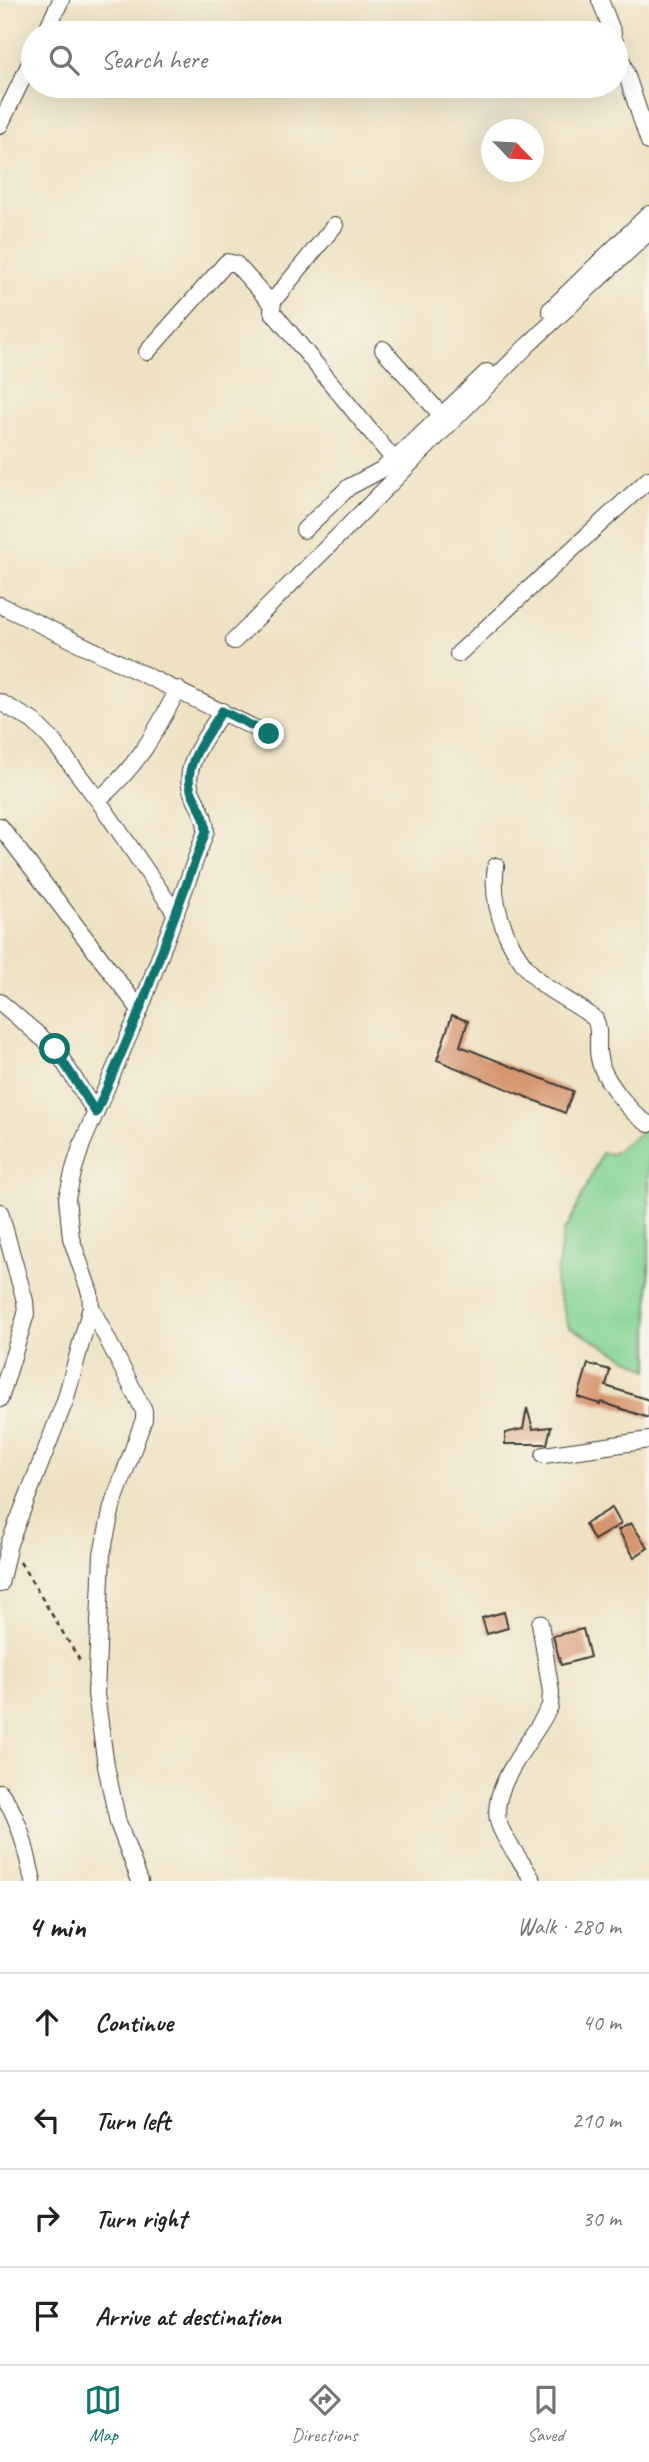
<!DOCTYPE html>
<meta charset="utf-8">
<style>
:root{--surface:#fff;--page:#f2f2f2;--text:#202124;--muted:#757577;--line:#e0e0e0;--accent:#0f766e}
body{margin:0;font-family:Caveat,sans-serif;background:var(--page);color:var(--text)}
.compass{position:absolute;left:481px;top:119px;width:63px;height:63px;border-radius:50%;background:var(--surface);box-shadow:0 7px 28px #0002;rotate:115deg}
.stop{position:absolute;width:21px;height:21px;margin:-16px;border:5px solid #0f766e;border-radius:50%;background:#fff}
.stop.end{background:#0f766e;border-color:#fff;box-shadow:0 2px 7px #0008}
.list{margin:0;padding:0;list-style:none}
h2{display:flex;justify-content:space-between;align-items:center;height:91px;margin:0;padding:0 28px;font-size:30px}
h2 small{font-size:23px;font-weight:400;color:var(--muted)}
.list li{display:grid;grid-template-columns:46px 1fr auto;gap:21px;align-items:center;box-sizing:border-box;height:98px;padding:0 28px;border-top:2px solid var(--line)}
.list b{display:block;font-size:26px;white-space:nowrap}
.list em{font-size:23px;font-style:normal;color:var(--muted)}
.icon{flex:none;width:38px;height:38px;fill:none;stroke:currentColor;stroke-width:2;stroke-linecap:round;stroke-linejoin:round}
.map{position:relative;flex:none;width:649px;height:1881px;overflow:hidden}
.search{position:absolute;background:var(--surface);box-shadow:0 7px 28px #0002;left:21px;right:21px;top:21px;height:77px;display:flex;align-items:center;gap:18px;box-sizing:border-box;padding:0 24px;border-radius:38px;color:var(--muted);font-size:26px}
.sheet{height:483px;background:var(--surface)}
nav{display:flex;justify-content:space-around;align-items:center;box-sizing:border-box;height:98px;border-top:2px solid var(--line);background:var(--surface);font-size:19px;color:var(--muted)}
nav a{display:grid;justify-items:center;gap:4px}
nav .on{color:var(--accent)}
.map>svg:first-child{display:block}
</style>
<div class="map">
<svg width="649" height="1881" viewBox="0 0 649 1881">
<rect width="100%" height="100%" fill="#f7f3e8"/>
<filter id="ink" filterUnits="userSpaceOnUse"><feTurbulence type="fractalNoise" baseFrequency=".0143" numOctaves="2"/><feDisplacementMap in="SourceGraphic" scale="14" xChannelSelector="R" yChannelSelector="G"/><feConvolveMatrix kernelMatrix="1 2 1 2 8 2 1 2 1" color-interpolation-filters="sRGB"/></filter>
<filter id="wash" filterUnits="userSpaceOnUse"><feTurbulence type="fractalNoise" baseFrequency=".00686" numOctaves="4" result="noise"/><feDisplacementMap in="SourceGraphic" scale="28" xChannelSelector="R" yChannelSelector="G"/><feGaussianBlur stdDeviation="1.57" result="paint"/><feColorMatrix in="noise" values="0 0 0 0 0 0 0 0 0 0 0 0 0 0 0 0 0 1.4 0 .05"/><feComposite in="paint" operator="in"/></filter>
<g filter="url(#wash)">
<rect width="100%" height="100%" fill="#eee2c3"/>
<path fill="#7fd192" stroke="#4e7657" stroke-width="2" d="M644,1130L649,1132V1370L569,1327L555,1284L564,1230L568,1226L602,1153L612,1154Z"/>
<g id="blocks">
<path fill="#d6956e" d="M452,1015L468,1021L460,1046L573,1091L565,1113L437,1060Z
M588,1364L610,1370L606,1386L649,1400V1418L601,1402L600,1404L578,1397Z
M527,1408L533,1429L551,1427L547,1444H505V1433L523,1429Z
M612,1508L621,1524L594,1540L585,1524Z
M631,1523L648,1548L634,1557L618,1530Z
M504,1612L508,1628L487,1634L482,1618Z
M583,1629L590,1657L561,1665L553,1636Z"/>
</g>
</g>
<g filter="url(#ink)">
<use href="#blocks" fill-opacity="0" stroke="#3c3a35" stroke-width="2"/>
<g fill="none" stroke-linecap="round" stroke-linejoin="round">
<defs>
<path id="minor" d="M600,0L613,33
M45,33L61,0
M616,43L649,142
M0,125L33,57
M335,225L273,301L272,311L394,460
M550,310L649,214
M383,349L442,416
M147,352L227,262L236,264L272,304
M304,530L349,487L381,470L402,453L487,372
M0,605L269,735
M234,641L528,345L649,232
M458,654L649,479
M0,702L33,721L51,739L98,800L176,914
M98,800C137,767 155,734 178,689
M0,826L140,1010
M496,866C489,908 512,960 545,986C561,998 580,1006 595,1019C601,1031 596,1044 599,1058C602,1077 632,1116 649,1124
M0,1002L56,1050L96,1113
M0,1212L25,1301L26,1314L0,1399
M91,1307L144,1411V1419L112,1507L102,1554L96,1694L106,1766L118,1823L140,1881
M544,1455L649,1440
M0,1584L9,1544L65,1401L91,1307L90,1293L71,1238L67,1198L74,1169L82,1144L140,1010L206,831C206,814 197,806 191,790C182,764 210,732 222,711
M0,1792C20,1816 26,1851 33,1881
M533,1881C523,1862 506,1844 499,1824C487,1788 535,1738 550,1706L551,1692L540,1623"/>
</defs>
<use href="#minor" stroke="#3c3a35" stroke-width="18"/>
<path stroke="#3c3a35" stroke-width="2.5" stroke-dasharray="5 5" stroke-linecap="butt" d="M20,1562L82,1664"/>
<use href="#minor" stroke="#fff" stroke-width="16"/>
</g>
</g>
<g fill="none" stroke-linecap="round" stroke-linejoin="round" filter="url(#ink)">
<path stroke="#0f766e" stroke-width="9" d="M55,1049L96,1113L140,1010L206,831C206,814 197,806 191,790C182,764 210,732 222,711L269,734"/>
</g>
</svg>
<svg class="compass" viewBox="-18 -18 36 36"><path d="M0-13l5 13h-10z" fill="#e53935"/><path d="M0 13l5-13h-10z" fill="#757577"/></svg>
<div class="stop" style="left:55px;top:1049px"></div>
<div class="stop end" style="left:269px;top:734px"></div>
<div class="search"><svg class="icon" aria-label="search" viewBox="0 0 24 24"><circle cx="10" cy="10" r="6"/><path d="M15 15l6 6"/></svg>Search here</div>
</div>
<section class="sheet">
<h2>4 min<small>Walk · 280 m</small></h2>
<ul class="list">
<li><svg class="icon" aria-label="ahead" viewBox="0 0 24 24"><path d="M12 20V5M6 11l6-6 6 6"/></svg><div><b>Continue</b></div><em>40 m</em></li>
<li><svg class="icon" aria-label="left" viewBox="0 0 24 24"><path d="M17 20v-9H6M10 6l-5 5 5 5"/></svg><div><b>Turn left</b></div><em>210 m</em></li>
<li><svg class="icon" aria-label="right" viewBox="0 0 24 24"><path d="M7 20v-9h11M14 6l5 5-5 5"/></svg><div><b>Turn right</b></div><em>30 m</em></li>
<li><svg class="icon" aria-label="arrive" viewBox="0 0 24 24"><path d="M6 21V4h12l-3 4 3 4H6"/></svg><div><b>Arrive at destination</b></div></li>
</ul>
</section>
<nav>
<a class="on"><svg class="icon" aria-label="map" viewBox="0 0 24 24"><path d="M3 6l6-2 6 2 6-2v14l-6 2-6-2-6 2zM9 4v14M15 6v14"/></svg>Map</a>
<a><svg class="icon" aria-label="directions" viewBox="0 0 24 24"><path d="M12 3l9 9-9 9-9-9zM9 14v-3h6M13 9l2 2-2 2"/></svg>Directions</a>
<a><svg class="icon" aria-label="saved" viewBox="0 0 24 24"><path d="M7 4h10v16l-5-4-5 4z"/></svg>Saved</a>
</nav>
